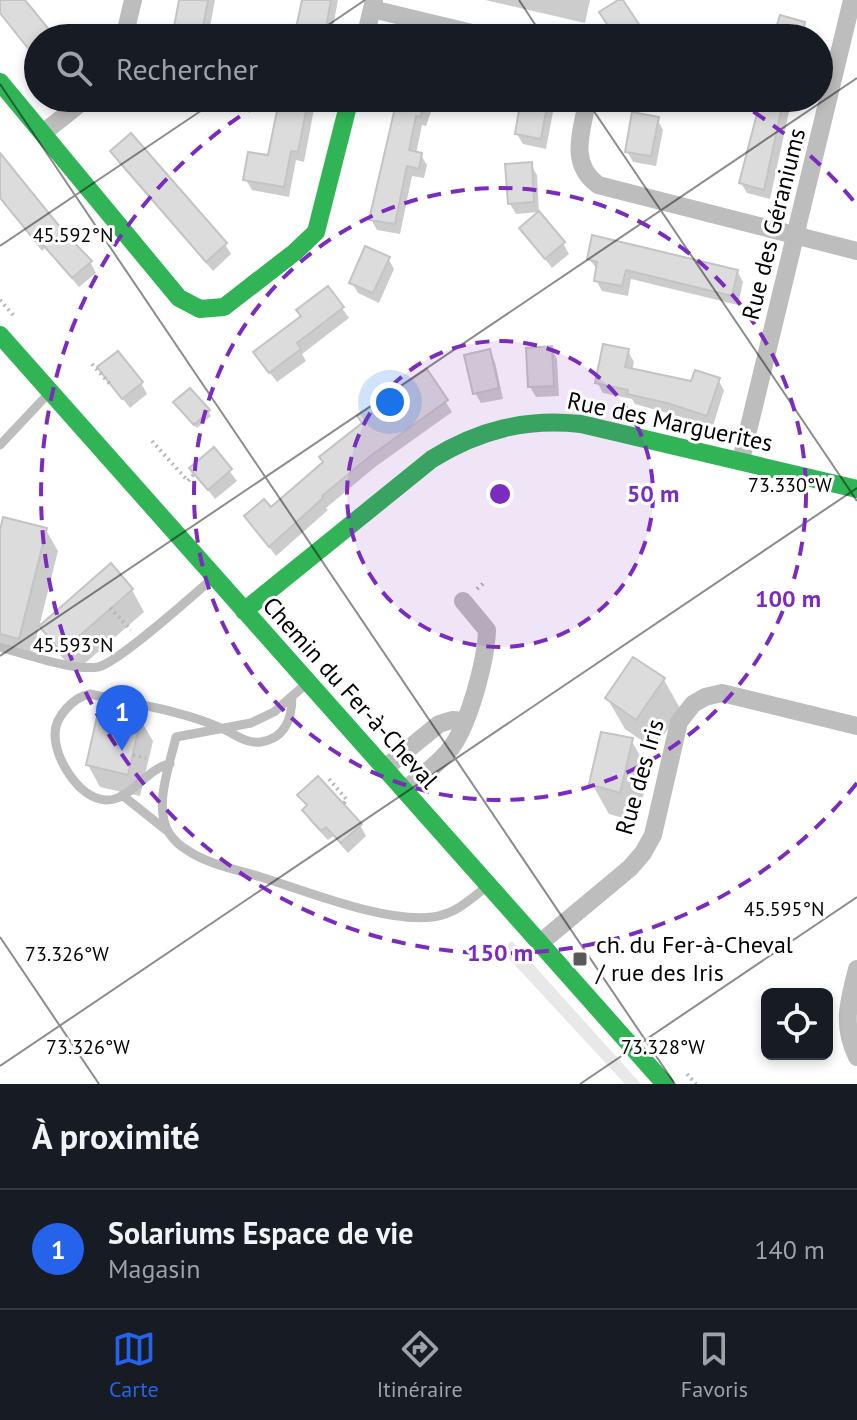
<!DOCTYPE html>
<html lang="fr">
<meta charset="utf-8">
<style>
:root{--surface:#171b24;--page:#20242c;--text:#f1f3f6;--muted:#9ea1a6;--line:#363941;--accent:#2563eb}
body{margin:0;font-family:"PT Sans",sans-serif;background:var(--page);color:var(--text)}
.controls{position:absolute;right:24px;bottom:24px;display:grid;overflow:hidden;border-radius:12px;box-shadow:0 4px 12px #0003}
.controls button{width:72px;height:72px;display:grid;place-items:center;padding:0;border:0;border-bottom:2px solid var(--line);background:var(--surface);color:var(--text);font:40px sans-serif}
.you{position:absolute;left:390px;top:402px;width:28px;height:28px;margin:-20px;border:6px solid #fff;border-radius:50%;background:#1a73e8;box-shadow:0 0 0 12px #1a73e833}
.badge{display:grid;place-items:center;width:52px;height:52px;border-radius:50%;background:var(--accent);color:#fff;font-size:26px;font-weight:700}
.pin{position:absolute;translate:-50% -66px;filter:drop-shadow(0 2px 4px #0008)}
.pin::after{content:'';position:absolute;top:42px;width:28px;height:24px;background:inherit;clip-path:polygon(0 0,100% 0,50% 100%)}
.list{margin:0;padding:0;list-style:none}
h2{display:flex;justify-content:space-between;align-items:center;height:104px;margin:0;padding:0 32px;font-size:34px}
h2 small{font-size:26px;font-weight:400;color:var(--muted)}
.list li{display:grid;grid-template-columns:52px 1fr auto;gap:24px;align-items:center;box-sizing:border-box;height:120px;padding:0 32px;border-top:2px solid var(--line)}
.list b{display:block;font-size:30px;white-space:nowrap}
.list p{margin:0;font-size:26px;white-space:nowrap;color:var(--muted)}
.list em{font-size:26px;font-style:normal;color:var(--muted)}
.icon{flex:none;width:44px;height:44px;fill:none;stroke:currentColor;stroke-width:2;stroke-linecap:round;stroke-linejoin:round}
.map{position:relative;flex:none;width:857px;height:1084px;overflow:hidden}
.search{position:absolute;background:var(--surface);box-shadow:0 4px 12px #0003;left:24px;right:24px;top:24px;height:88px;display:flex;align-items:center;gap:20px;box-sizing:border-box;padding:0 28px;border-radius:44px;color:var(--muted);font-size:30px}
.sheet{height:224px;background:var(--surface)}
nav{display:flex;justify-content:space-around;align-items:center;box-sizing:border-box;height:112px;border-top:2px solid var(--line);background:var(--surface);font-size:22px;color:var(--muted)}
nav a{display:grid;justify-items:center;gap:4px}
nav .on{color:var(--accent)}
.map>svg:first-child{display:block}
</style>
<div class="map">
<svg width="857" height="1084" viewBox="0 0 857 1084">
<rect width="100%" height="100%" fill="#fff"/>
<path fill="#e8e8e8" d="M512,941L641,1084H625L501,950Z"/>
<path fill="#0003" d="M181,0H215L208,38H173Z
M305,0H338L331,38H297Z
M485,0H590L585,23Z
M804,24L810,34L809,38H775Z
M283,98H319L318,104H315L304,162L296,160L289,197L252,190L246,180L270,158Z
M401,98H436L426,126L422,125L416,154L421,155L427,165L424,178L412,176L400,234L377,230L371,219Z
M523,98L547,101L553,112L546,149L523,144L517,134Z
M763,98H792L770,199L747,193L741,183Z
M657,119L663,130L656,166L633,162L627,151Z
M112,152L225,244L231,254L213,271L118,162Z
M0,157L90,262L96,273L79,287L45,248L42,251L0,198Z
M531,165L537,175L539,212L516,214L510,204Z
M522,229L563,243L569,254L552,268Z
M388,258L394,269L379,303L358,293L352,283Z
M589,259L737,271L743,282L738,305L631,279L628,296L602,291L596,280L598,270Z
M342,308L349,318L302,354L306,361L277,382L262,363Z
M551,348L557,359L559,396L536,397L530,387Z
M489,351L495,362L503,399L481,403L475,393Z
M628,351L634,362L632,370L692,384L718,380L724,390L713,426L635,404L632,399L603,393L597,382Z
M427,372L452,412L375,467L326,508L328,510L276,556L246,517L270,510Z
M106,378L141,383L147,394L130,408Z
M178,407L208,411L211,416L197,428Z
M214,450L237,481L215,499L192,469Z
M46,530L58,551L31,659L0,652V538Z
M132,590L144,612L75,672L54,648L41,626Z
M664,680L681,710L654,749L625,729L607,698Z
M140,719L153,741L140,796L100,787L88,765Z
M631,740L649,771L637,822L609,814L592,784Z
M300,795L360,825L366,836L348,853L333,836L328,840L310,821L304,810L308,807Z"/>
<path fill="#dcdcdc" stroke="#c4c4c4" stroke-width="2" d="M0,0H25L56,38H38V61L0,13Z
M179,0H208L201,38H172Z
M302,0H331L324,38L295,33Z
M618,0H623L648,38H616L599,12Z
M780,15L805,22L801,38H773Z
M373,98H427L420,117L416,116L409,150L422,153L419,169L407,166L395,224L369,220L395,108L373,101Z
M521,98L548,100L541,139L515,134Z
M761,98H784L764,190L739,183Z
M278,106L306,111L298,152L291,151L284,187L243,180L248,152L268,155Z
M632,112L659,117L651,156L625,152Z
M131,133L227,243L206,262L110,151Z
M0,153L64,232L92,261L72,278L38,239L35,241L0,198Z
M532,162L534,202L508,204L505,164Z
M539,211L565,242L545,259L519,228Z
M592,235L738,270L732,296L626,270L622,286L594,281L597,262L587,259Z
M365,246L390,257L373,293L349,283Z
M328,286L344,307L297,343L301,349L269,373L253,352L301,316L296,310Z
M603,344L629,349L625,367L691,381L695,370L720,378L707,416L667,403L627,394L628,390L595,383Z
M552,346L554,386L528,387L526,348Z
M490,349L499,388L473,394L464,355Z
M118,351L143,382L122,399L97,367Z
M427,369L448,400L369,457L322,496L323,498L269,547L244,516L264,499L271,507L323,462L319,457L362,423L357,416Z
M190,388L210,410L194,425L173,402Z
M214,447L232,469L208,490L189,468Z
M3,517L47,528L19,639L0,634V530Z
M111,563L133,589L61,652L39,626Z
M633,657L665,678L636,720L605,698Z
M99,708L141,718L128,775L86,765Z
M601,732L633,738L620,793L589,784Z
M318,776L362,824L341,843L326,827L321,831L302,810L307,805L297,795Z"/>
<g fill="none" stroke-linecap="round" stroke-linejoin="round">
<path stroke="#b8b8b8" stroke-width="4" stroke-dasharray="2 4" stroke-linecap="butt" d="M0,300L14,316
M92,364L110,384
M152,441L188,481L194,474
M477,589L485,582
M110,608L131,630
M133,755L146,758
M329,779L347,800L343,804
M687,1074L696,1084"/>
<path stroke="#bdbdbd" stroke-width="9" d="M0,445L48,394
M0,647C26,654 72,671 98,667C118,663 192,596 212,579
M306,684L274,712L251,723L176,737C170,764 153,807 169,833C173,839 180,846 187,850C207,864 238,870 261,877C309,892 385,923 433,917C455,914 470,900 486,887
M170,764C146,768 130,802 105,800C78,797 55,759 55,734C55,716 74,697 90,694C133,704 181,710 221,728C235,734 246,744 261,742C286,738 292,718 292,696
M122,795L166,830"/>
<path stroke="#bdbdbd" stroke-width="18" d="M372,9L493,38
M124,38L133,0
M365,38L374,0
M588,98C582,130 568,163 598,185L857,251
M43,133L87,98
M741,460L852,0
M385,768L439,724L452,720L465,721
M405,790C420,777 439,764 451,748C469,724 486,661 487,630L463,601
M540,943L630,868L643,853L653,835L679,722L693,704L705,697L722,693L857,726
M857,969C849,1002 841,1023 857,1057"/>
<path stroke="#30b455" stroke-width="18" d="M0,82L179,298L200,309L224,307L295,252L316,232L350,98
M0,335L665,1084
M244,611L432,459C479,430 526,418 581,424L857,489"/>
</g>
<path fill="none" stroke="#000" stroke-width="2" stroke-opacity="0.45" d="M519,0L544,38M309,38L365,0M0,84L675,1084M585,98L857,501M0,246L220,98M0,656L857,78M0,937L99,1084M0,1066L857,488M580,1084L857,897"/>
<circle cx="500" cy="494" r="153" fill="#7b2cbf" fill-opacity=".12"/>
<g fill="none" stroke="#7b2cbf" stroke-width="4" stroke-dasharray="14 10">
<circle cx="500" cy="494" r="153"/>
<circle cx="500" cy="494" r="306"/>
<path d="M857 783A459 459 0 1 1 267 99M448 38A459 459 0 0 1 552 38M733 99A459 459 0 0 1 857 205"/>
</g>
<rect fill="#595959" stroke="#fff" stroke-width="3" x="572" y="951" width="16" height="16" rx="4"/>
<g text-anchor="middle" stroke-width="6" stroke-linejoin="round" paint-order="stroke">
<g font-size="24" fill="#000" stroke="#fff">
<text transform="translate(774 224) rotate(-76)" y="8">Rue des Géraniums</text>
<text transform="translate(670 422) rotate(12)" y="8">Rue des Marguerites</text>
<text transform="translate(350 693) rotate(48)" y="8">Chemin du Fer-à-Cheval</text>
<text transform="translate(640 777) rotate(-74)" y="8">Rue des Iris</text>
</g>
<g font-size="24" fill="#000" stroke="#fff" text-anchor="start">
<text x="596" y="953">ch. du Fer-à-Cheval<tspan x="596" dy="28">/ rue des Iris</tspan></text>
</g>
</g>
<g font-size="20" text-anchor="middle" fill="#000" stroke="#fff" stroke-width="6" stroke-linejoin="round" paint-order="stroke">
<text x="73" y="242">45.592°N</text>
<text x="790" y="492">73.330°W</text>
<text x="73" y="652">45.593°N</text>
<text x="784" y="916">45.595°N</text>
<text x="67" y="961">73.326°W</text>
<text x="88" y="1054">73.326°W</text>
<text x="663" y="1054">73.328°W</text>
</g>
<circle cx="500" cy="494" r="12" fill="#7b2cbf" stroke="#fff" stroke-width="4"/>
<g font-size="24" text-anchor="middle" font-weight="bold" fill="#7b2cbf" stroke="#fff" stroke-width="6" stroke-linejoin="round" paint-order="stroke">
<text x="653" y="502">50 m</text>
<text x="788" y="607">100 m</text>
<text x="500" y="961">150 m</text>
</g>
</svg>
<div class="controls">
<button><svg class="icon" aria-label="locate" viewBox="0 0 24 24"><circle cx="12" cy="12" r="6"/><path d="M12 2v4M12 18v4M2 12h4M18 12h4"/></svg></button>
</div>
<div class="you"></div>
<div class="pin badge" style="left:122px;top:751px">1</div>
<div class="search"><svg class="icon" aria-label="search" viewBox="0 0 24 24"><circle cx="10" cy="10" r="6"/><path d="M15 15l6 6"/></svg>Rechercher</div>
</div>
<section class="sheet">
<h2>À proximité<small></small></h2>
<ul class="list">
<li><span class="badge">1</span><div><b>Solariums Espace de vie</b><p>Magasin</p></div><em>140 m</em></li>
</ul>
</section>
<nav>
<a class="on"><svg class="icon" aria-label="map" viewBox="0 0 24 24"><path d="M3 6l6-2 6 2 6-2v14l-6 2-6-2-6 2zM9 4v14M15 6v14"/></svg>Carte</a>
<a><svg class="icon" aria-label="directions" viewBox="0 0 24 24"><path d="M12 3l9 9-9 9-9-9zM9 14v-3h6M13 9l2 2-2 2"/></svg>Itinéraire</a>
<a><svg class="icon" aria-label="saved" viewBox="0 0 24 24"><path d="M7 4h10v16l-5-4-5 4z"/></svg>Favoris</a>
</nav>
